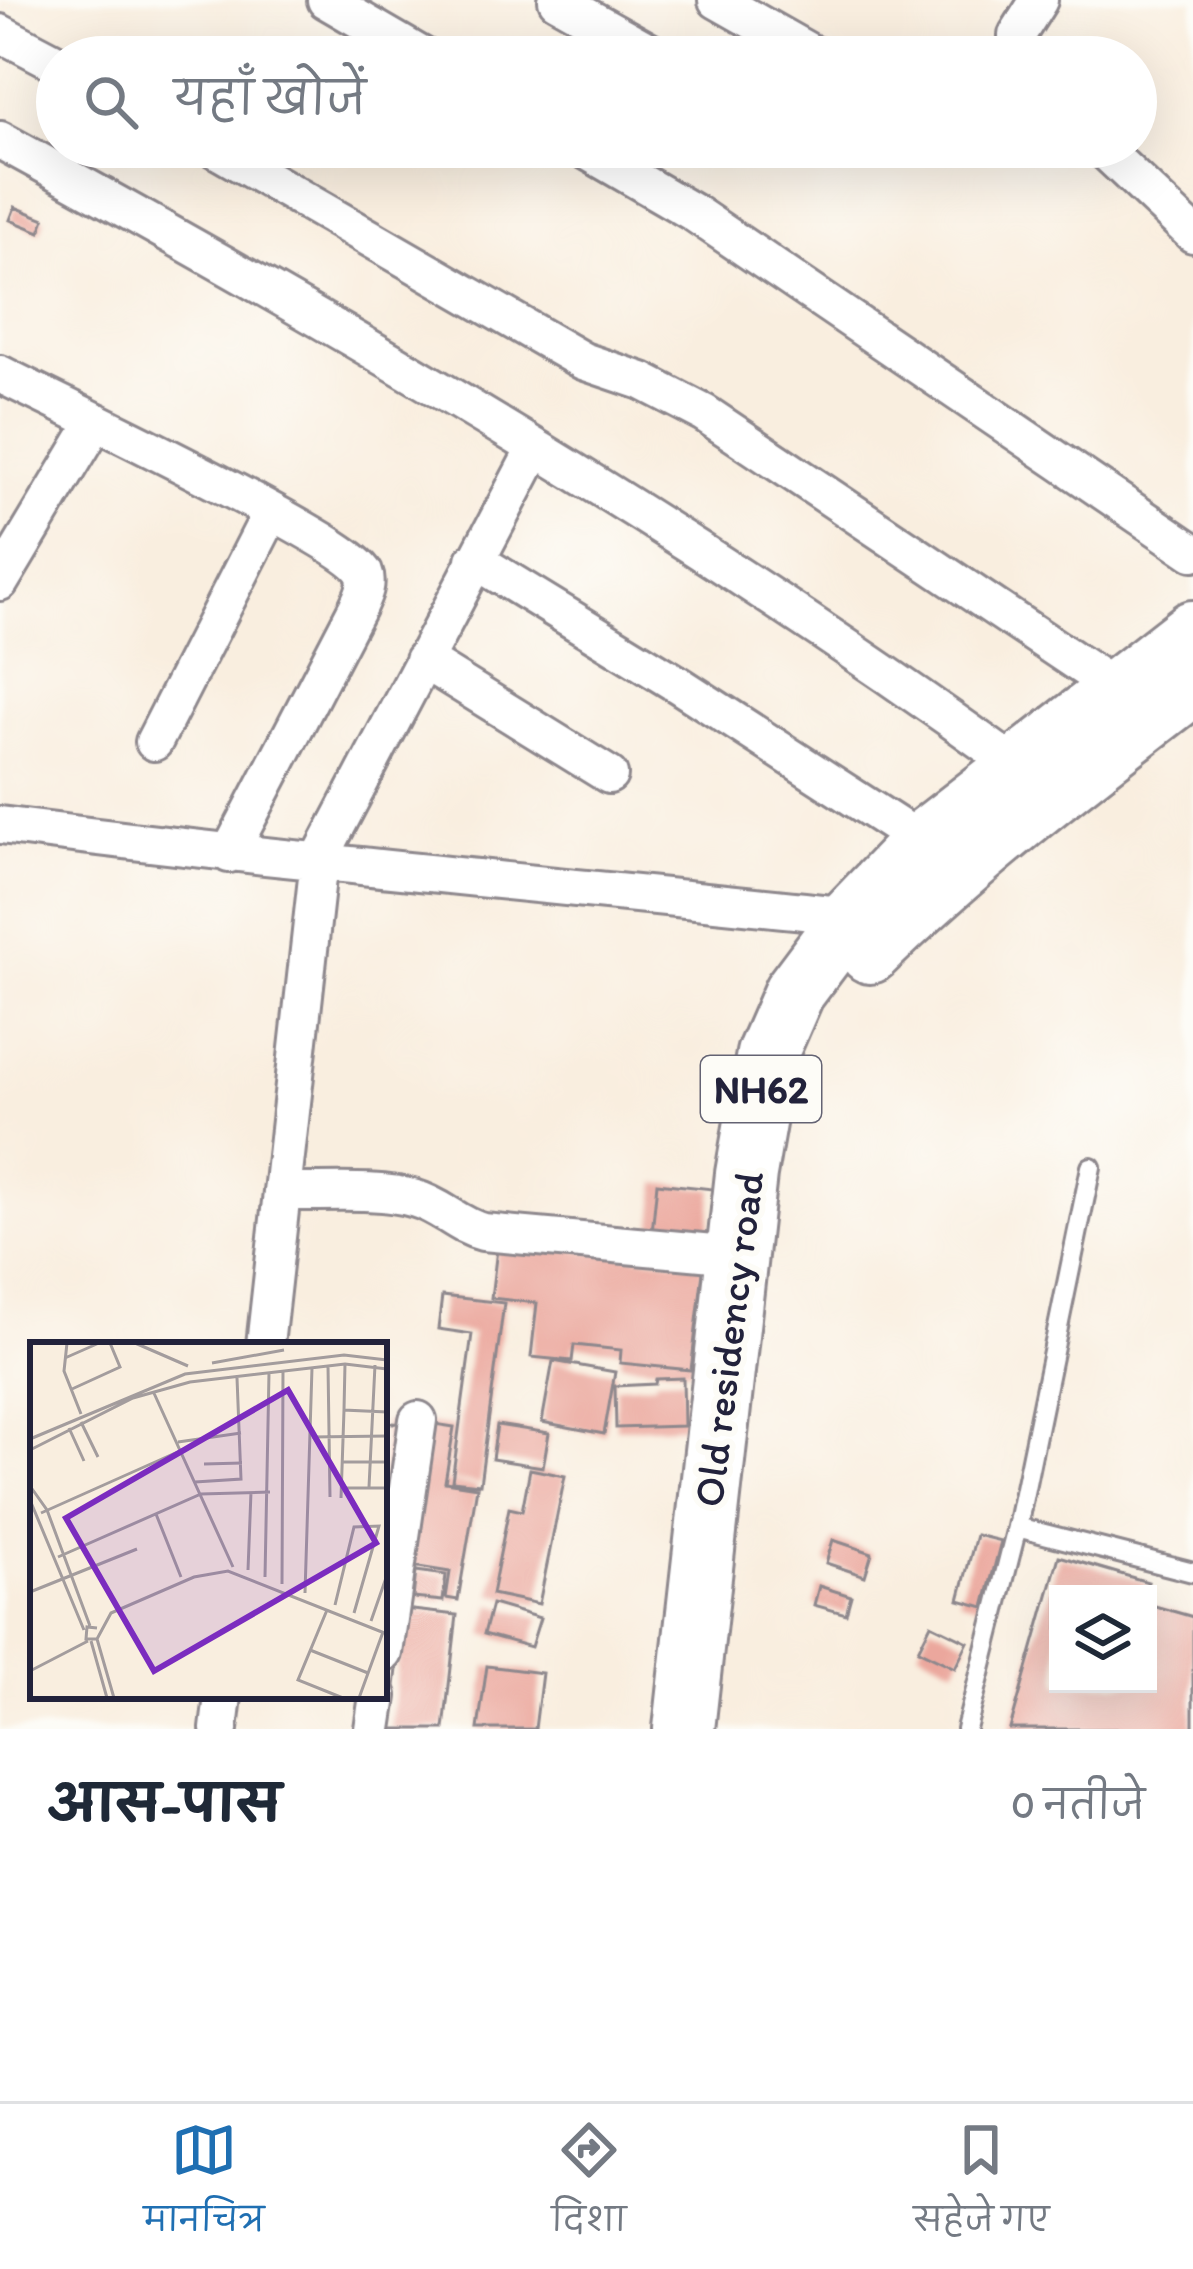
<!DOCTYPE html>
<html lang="hi">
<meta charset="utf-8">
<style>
:root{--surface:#fff;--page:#f6f6f7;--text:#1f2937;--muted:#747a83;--line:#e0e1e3;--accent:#1f6fb2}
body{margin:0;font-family:Itim,"Playpen Sans Deva",sans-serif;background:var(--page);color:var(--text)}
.controls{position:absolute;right:36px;bottom:36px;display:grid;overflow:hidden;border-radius:0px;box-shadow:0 12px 48px #0002}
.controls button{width:108px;height:108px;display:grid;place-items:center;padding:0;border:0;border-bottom:3px solid var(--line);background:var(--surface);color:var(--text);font:60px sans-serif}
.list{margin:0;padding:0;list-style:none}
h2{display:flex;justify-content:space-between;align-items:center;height:156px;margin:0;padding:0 48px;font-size:51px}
h2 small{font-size:39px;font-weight:400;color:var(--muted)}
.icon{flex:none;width:66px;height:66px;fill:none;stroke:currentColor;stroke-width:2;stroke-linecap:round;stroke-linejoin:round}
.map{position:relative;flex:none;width:1193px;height:1729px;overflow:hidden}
.search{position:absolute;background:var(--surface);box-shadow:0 12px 48px #0002;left:36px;right:36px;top:36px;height:132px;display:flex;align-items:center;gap:30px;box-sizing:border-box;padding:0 42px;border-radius:66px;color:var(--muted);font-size:45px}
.sheet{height:372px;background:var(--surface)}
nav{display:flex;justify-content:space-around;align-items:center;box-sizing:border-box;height:168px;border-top:3px solid var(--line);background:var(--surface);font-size:33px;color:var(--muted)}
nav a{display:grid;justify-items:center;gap:6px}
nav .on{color:var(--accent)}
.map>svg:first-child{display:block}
</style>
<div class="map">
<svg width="1193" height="1729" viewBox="0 0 1193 1729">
<rect width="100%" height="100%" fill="#fdfcf7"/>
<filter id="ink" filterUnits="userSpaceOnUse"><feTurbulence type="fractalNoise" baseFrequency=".00833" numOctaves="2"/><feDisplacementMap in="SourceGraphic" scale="24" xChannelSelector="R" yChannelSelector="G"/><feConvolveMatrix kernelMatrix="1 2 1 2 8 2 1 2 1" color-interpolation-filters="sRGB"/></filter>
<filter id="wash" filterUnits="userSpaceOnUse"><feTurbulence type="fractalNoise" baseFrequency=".004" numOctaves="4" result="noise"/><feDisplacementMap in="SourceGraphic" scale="48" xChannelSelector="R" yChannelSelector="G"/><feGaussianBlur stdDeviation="2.7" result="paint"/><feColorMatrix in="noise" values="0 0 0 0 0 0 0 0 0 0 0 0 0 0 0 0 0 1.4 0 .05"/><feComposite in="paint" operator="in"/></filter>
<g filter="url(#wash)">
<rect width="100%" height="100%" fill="#f9eedf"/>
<g id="blocks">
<path fill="#eba79d" d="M15,207L45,219L40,232L10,220Z
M657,1183L713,1189L708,1238L652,1233Z
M498,1241L704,1264L691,1370L620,1363L621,1350L574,1345L572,1361L531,1357L537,1303L491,1298Z
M442,1296L504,1303L480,1484L452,1481L472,1334L438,1329Z
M553,1361L615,1372L604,1434L542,1422Z
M683,1378L684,1426L616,1428L615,1386L655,1384L656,1379Z
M384,1422L403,1424L384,1538Z
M428,1423L454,1427L445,1482L477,1487L458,1600L446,1598L450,1572L406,1565Z
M497,1425L549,1433L543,1467L492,1459Z
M530,1469L565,1476L539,1604L492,1594L509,1508L522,1511Z
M976,1535L1001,1541L984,1607L959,1600Z
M833,1540L872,1553L865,1576L826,1563Z
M1059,1556L1148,1582L1144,1594H1058V1684H1148V1604L1193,1617V1729H1010Z
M416,1571L446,1575L443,1601L413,1598Z
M819,1586L851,1596L846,1614L814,1605Z
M492,1604L540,1618L531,1647L484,1634Z
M404,1609L457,1615L444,1729H390Z
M931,1624L968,1642L955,1668L918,1650Z
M487,1666L542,1673L535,1729H478Z"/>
</g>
</g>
<g filter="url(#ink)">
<use href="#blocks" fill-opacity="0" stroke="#8e888d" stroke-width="3"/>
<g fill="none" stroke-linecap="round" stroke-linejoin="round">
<defs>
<path id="service" d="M1017,1527L1193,1572
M966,1729L1017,1527L1091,1167"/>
<path id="minor" d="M326,0L424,57
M557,0L659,57
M717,0L814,55
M0,33L57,63
M1017,57V35L1039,0
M0,140C350,331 696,534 1019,768
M212,147L583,361L642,381L704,413L1118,690
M580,147L694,213L1193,552
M1101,147L1193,234
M0,374C51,400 349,541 364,573C369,585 362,597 357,608L229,854
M475,560L679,685L922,842
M0,582L96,422
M423,660L609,775
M154,742L271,513
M0,825C283,861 567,886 851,916
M284,1192C323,1193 379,1188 416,1199C441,1206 458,1226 483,1232L735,1255
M265,1345L319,860L535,449
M384,1653L418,1420
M219,1729L223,1696
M373,1729L378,1696"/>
<path id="trunk" d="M870,953C970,855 1082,770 1193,685
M684,1729L746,1174L767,1054L794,992L851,916L922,842L1193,631"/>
</defs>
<use href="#service" stroke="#8e888d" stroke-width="24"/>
<use href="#minor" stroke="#8e888d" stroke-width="42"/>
<use href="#trunk" stroke="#8e888d" stroke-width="66"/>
<use href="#service" stroke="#fff" stroke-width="18"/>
<use href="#minor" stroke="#fff" stroke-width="36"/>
<use href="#trunk" stroke="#fff" stroke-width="60"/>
</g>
</g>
<g text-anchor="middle" stroke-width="12" stroke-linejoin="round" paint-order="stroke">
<rect fill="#fdfcf7" stroke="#646373" stroke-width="3" x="701" y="1056" width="120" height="66" rx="9"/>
<g font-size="39" font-weight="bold" fill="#22223b">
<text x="761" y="1103">NH62</text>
</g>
<g font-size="42" fill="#22223b" stroke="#fdfcf7">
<text transform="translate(728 1339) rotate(-83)" y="15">Old residency road</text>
</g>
</g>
<g transform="translate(30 1342)">
<rect width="357" height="357" fill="#f9eedf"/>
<path fill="none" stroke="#a39c9d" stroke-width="3" d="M37,1L34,29L51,72M105,1L158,24M35,16L69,1M182,21L254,8M315,22L314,68L357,70M298,24L300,155M42,47L90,25L80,1M123,49L203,225M51,80L68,115M39,86L54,119M282,95L357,94M0,97L155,32L314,13L357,18M148,100L211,91M0,108L103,56L160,40L315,22L357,27M312,120H357M174,122L212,121M165,140L211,137L207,36M0,144L17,168L60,284M339,145L345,23M311,146H357M311,156L314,68M0,158L54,288M11,171L152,108M126,172L151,235M28,215L171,152L240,150M218,228L221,150M235,235L239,31M252,242L253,29M0,250L107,207M275,251L282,26M305,263L324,185L349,184L324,271M297,268L268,338L313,356M341,279L357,233M67,286L57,285L56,297H67L81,271L164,235L198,229L357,292M67,297L84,356M61,299L77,356M280,308L338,331M0,329L58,299M329,356L353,290"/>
<path fill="#7b2cbf" fill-opacity="0.15" stroke="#7b2cbf" stroke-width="6" d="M258,48L346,201L124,329L36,176Z"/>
<rect width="357" height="357" fill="none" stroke="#22223b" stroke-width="6"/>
</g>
</svg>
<div class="controls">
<button><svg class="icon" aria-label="layers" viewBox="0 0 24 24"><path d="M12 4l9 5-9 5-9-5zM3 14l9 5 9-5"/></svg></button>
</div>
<div class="search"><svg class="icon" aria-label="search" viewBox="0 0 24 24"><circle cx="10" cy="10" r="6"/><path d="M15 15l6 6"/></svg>यहाँ खोजें</div>
</div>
<section class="sheet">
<h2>आस-पास<small>0 नतीजे</small></h2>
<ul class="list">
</ul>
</section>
<nav>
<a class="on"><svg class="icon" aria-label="map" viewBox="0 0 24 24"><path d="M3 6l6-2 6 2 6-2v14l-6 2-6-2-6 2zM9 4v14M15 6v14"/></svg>मानचित्र</a>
<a><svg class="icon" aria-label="directions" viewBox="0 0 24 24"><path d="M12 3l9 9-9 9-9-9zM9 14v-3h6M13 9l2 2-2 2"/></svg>दिशा</a>
<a><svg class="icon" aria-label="saved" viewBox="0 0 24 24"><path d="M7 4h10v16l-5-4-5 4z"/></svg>सहेजे गए</a>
</nav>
